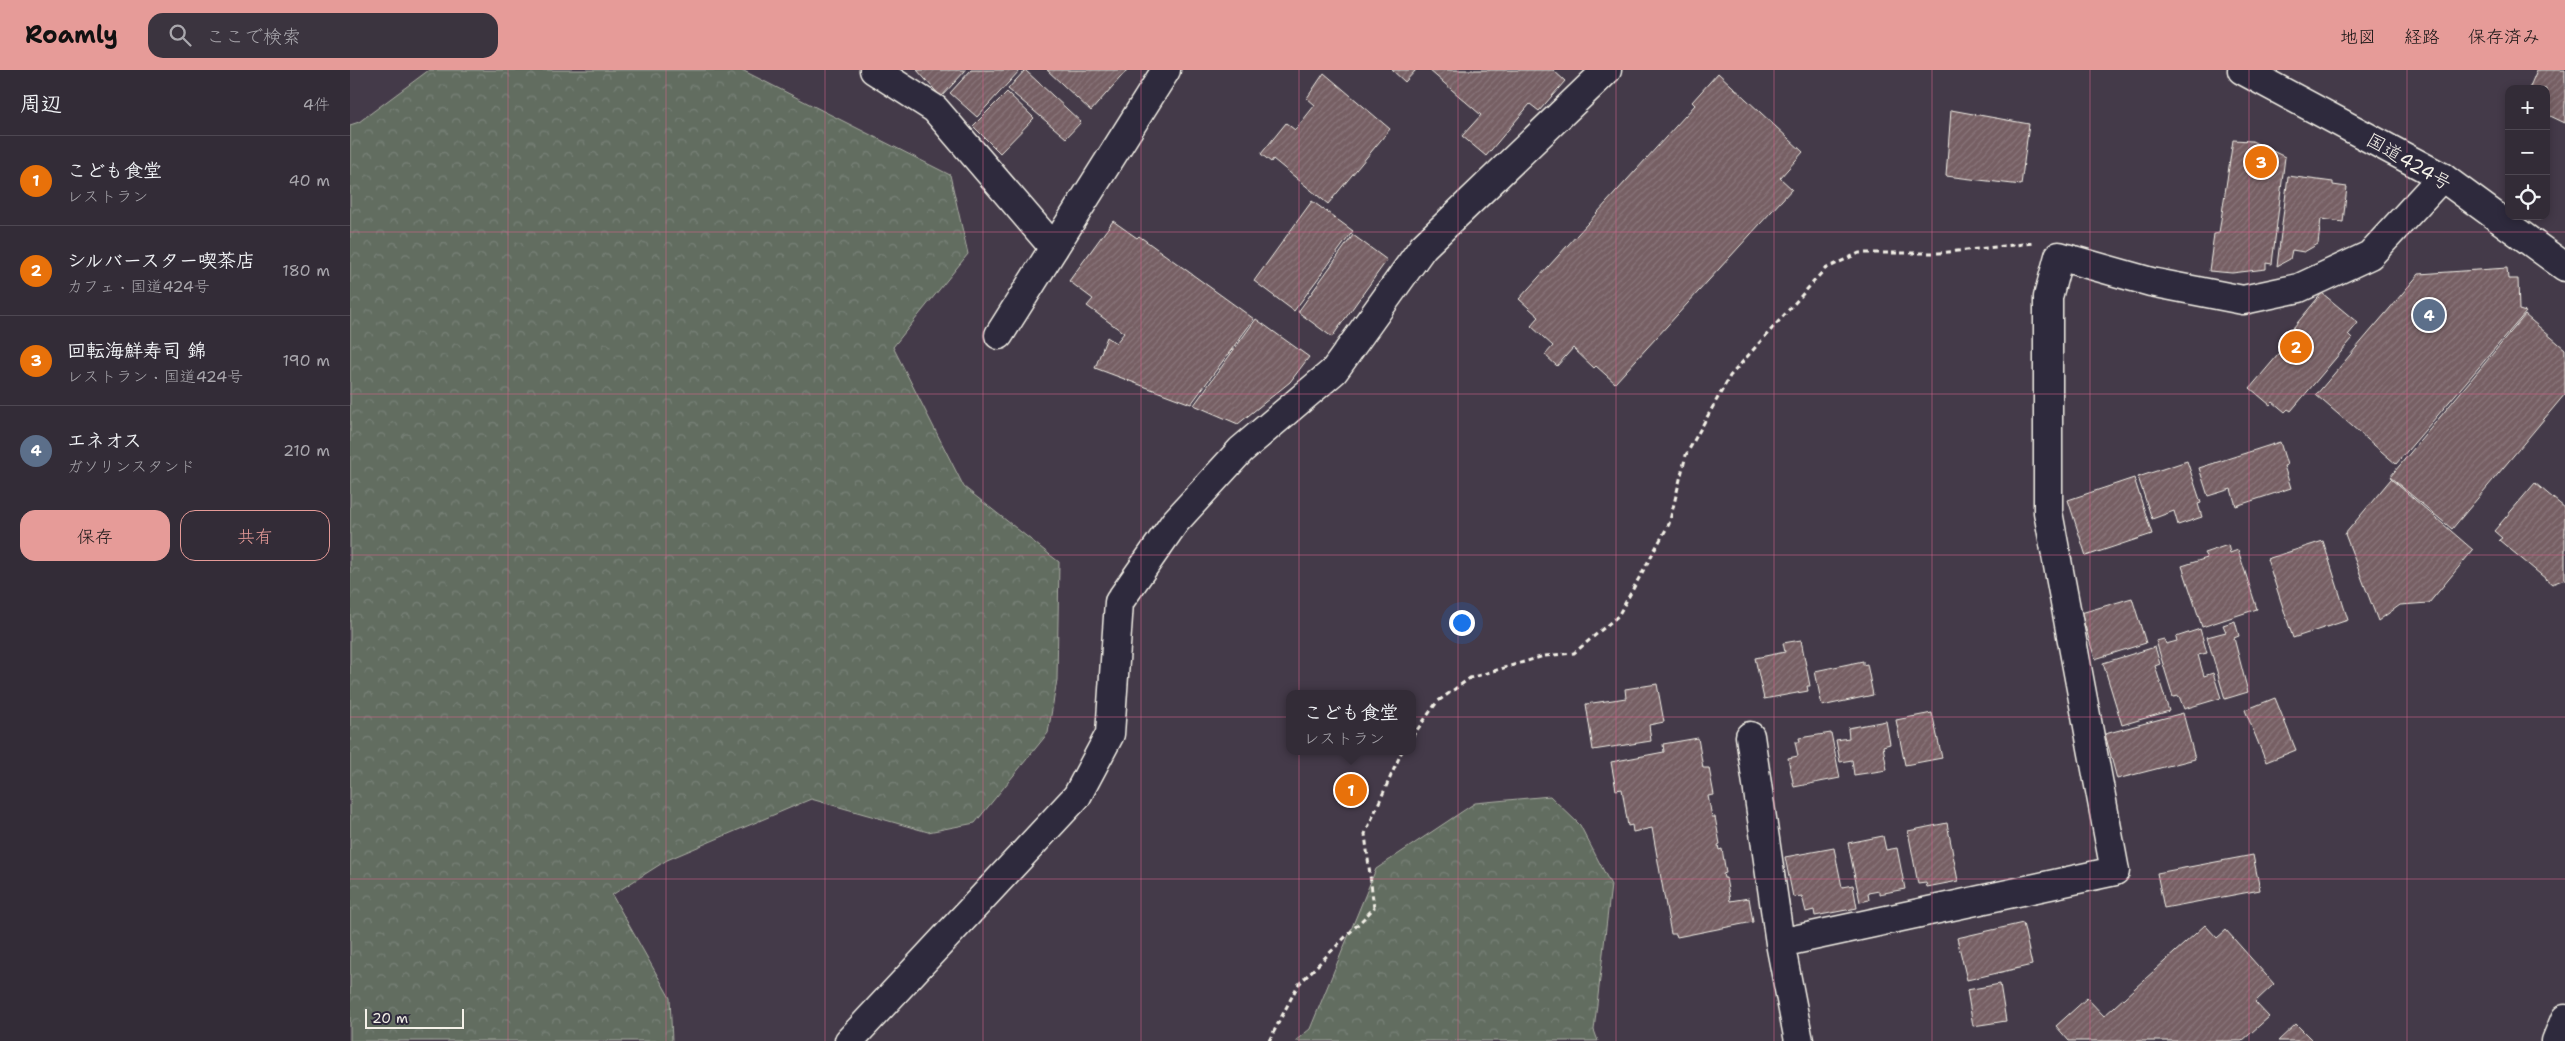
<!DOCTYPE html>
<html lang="ja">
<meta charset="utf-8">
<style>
:root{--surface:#332c37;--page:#3b343f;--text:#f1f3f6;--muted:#a9a7ad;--line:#4e4852;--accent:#e69b98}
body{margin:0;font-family:"Shantell Sans","Klee One",sans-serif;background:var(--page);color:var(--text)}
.controls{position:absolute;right:15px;top:15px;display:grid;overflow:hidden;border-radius:10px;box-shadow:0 2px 8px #0003}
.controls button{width:45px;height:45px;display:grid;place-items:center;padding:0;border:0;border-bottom:1px solid var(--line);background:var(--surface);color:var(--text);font:25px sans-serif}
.scale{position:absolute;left:15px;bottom:12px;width:99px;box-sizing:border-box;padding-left:5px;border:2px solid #f4f1e8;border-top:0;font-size:14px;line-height:18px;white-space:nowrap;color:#f4f1e8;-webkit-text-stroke:4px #2f2a3d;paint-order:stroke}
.you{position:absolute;left:1111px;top:552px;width:18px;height:18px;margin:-12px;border:4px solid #fff;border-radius:50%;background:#1a73e8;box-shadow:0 0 0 8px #1a73e833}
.badge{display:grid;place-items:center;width:32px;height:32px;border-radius:50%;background:var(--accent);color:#fff;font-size:16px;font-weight:700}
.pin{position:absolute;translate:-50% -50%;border:2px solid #fff;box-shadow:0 1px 5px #0006}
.popup{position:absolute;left:936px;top:620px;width:130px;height:65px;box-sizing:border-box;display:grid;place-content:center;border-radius:10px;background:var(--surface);filter:drop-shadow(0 1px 4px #0005);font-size:16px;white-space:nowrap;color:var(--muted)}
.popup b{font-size:19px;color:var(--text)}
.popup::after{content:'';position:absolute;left:50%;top:100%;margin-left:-10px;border:10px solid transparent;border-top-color:var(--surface)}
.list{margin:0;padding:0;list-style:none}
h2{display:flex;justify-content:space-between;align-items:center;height:65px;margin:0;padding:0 20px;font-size:21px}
h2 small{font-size:16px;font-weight:400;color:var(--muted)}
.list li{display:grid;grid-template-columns:32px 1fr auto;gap:15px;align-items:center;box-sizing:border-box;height:90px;padding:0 20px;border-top:1px solid var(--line)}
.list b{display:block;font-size:19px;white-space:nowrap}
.list p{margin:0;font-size:16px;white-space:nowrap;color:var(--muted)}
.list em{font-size:16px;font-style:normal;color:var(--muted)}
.actions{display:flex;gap:10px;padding:15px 20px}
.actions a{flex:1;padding:11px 0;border:1px solid var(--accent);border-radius:15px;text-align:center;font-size:18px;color:var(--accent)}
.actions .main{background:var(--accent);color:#111}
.icon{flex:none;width:28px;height:28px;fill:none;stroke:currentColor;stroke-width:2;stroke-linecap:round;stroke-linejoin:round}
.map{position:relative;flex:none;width:2215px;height:971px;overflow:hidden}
header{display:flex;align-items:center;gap:30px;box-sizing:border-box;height:70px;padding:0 25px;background:var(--accent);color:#111}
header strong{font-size:24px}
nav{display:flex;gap:28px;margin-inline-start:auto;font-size:18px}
.search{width:350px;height:45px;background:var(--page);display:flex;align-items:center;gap:12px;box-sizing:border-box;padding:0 18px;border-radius:15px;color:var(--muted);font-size:19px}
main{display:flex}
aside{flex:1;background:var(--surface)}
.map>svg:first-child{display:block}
</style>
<header>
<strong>Roamly</strong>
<div class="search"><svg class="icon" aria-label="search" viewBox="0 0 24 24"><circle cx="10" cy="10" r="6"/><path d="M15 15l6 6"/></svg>ここで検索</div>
<nav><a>地図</a><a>経路</a><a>保存済み</a></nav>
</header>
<main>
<aside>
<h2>周辺<small>4件</small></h2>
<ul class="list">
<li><span class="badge" style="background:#e8710a">1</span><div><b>こども食堂</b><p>レストラン</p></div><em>40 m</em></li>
<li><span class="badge" style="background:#e8710a">2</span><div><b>シルバースター喫茶店</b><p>カフェ · 国道424号</p></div><em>180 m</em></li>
<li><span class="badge" style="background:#e8710a">3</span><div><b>回転海鮮寿司 錦</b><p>レストラン · 国道424号</p></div><em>190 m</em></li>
<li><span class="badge" style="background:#5c6f8a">4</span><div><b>エネオス</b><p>ガソリンスタンド</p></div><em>210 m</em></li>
</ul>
<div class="actions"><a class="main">保存</a><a>共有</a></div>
</aside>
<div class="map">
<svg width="2215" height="971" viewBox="0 0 2215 971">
<defs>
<pattern id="forest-crowns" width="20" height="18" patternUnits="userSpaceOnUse" patternTransform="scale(1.25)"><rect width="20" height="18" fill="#626d61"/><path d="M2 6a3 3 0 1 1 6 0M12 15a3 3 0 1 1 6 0" fill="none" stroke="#798278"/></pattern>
<pattern id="building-hatch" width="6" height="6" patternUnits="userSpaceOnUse" patternTransform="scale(1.25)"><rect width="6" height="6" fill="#765f64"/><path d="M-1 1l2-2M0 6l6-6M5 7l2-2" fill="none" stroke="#8a767a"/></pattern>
</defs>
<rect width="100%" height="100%" fill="#443a49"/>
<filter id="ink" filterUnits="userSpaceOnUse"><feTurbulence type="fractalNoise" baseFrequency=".02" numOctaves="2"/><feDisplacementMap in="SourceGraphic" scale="10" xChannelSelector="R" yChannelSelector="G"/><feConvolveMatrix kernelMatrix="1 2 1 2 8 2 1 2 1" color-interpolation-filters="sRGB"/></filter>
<g filter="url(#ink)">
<path fill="url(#forest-crowns)" stroke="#abafa4" d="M79,0H392L600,105L618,184L543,277L614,417L709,492L707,610L698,663L625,753L578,762L461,729L317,790L262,825L320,928L322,971H0V55L9,52Z
M1200,726L1230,755L1261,815L1244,960L1248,971H945L960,959L1026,799L1125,733Z"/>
<path fill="url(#building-hatch)" stroke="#f4f1e8" d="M567,0H616L591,27Z
M621,0H670L627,47L600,23Z
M675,0L731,52L716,68L658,19Z
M697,0H777L741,41Z
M1042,0H1066L1055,12Z
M1079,0H1203L1215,11L1189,41L1180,34L1136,86L1112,66L1131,45Z
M2187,0H2215V53L2196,44V19H2179Z
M974,3L1040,59L978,134L923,89L921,92L911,84L936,53L945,60L965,35L957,28Z
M1368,3L1453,82L1430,108L1442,119L1265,313L1246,296L1244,298L1223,278L1207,296L1195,285L1203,276L1181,256L1189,247L1169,229L1345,35L1342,32Z
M657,22L684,48L650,83L623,56Z
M1601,40L1679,54L1671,115L1596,106Z
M1883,70L1902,71L1935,87L1922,194L1916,193V199L1882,203L1859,201L1864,164L1869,163Z
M1938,106L1983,112V115L1997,117L1993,152L1971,149L1968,174L1954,182L1942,180L1940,189L1927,196Z
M962,131L1003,161L944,241L904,211Z
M763,151L787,168L789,166L904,249L841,334L745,298L757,267L766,273L774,263L737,236L743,229L719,211Z
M1003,165L1037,190L982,267L948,242Z
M2157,198L2158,209H2168L2169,240L2176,242L2046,394L1966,325L2069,204Z
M1972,223L2008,253L1998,265L2002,269L1941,341L1938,339L1935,342L1923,332L1920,335L1900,318L1933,279L1929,275Z
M2175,245L2215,279V324L2102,459L2040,407Z
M906,249L959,287L940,312L888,354L844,335Z
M1930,372L1937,395L1934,396L1941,418L1886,436L1881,419L1858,426L1849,398Z
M1837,391L1851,433L1848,434L1852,447L1828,455L1824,441L1802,449L1788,407Z
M1784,408L1802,464L1736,486L1718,430Z
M2041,409L2123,480L2079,533L2050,535L2028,551L1995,464Z
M2185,413L2215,438V509L2202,514L2149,470L2152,468L2144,461Z
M1973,471L1998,550L1943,568L1917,489Z
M1878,475L1880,483L1888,480L1907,539L1852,557L1832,496L1857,488L1854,483Z
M1782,528L1796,573L1745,589L1731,543Z
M1885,551L1889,566L1884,568L1898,622L1875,629L1857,567L1876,562L1873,555Z
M1850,559L1857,583L1848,585L1854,606L1863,603L1871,628L1834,639L1829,626L1823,627L1806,571L1814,569L1816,574L1827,571L1826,567Z
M1451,570L1460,616H1457L1458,621L1414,629L1405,588L1435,582L1433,573Z
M1805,577L1810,594L1805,596L1819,641L1772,655L1753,593Z
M1513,591V595L1517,594L1523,625L1472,636L1465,601Z
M1307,614L1314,652L1299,655L1301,671L1243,680L1236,634L1276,628L1275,619Z
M1925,628L1946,680L1916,692L1895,640Z
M1582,643L1592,688L1555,695L1546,650Z
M1833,643L1845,689L1767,709L1755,664Z
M1536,651L1540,674L1533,676L1537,700L1504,705L1502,690L1490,692L1486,670L1499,668L1498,658Z
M1481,663L1490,708L1444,717L1438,688L1448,686L1445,672H1450L1449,668Z
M1348,668L1353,698H1359L1364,725L1358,726L1362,747H1365L1370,774L1368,775L1369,780L1372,779L1376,803L1373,804L1374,808H1376L1380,831L1399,828L1403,852L1327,867L1326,864H1321L1302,758L1283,762L1282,755L1278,756L1272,719L1266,720L1261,692L1314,682L1313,674Z
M1597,753L1608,811L1577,817L1576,813L1568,814L1558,761Z
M1533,766L1536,780L1547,778L1555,819L1529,824V821L1518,823L1519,830L1510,832L1498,773Z
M1484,778L1492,817L1503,815L1507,838L1465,846L1464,840L1456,842L1452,826L1443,827L1435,787Z
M1903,785L1910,820L1814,838L1807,803Z
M1673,853L1682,895L1617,910L1607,868Z
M1855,855L1867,868L1876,860L1924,914L1905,932L1919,947L1892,971H1719L1706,956L1737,928L1754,946Z
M1650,914L1656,951L1623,956L1617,920Z
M1946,954L1963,971H1928Z"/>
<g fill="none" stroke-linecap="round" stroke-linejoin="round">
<defs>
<path id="minor" d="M524,0L585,39L704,178
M649,265L816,0
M1400,666L1430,873L1449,971
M1430,873L1765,801L1698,442V227L1709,186L1801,212L1893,230L1949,218L2020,185L2092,107
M499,971L727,726L760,664L769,532L825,452L891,380L984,301L1073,177L1257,0
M2206,971L2215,949"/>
<path id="highway" d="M1892,0L2092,107L2215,197"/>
</defs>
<use href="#minor" stroke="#f4f1e8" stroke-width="31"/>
<use href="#highway" stroke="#f4f1e8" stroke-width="31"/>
<path stroke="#f4f1e8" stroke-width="3" stroke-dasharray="5 4" stroke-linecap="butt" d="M1062,667L1087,632L1120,608L1194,586L1224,583L1268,546L1319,454L1336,385L1380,306L1475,199L1509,183H1589L1683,173
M919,971L948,915L1024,838L1015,764L1052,681"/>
<use href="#minor" stroke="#2f2a3d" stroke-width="28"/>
<use href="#highway" stroke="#2f2a3d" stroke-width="28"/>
</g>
</g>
<path fill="none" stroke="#d4648c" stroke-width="1" stroke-opacity="0.55" d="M158,0V971M316,0V971M475,0V971M633,0V971M791,0V971M949,0V971M1108,0V971M1266,0V971M1424,0V971M1582,0V971M1740,0V971M1899,0V971M2057,0V971M0,162H2215M0,324H2215M0,485H2215M0,647H2215M0,809H2215"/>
<g text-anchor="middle" stroke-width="5" stroke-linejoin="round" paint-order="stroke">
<g font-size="19" fill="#f4f1e8" stroke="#2f2a3d">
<text transform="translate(2059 91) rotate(30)" y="7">国道424号</text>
</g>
</g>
</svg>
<div class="controls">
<button>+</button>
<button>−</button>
<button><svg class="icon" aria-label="locate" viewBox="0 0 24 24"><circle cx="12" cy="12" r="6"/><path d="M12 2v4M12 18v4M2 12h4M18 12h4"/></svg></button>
</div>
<div class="scale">20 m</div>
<div class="you"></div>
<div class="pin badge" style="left:1001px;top:720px;background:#e8710a">1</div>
<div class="popup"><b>こども食堂</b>レストラン</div>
<div class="pin badge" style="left:1946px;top:277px;background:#e8710a">2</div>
<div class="pin badge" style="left:1911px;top:92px;background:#e8710a">3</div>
<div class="pin badge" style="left:2079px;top:245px;background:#5c6f8a">4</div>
</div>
</main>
